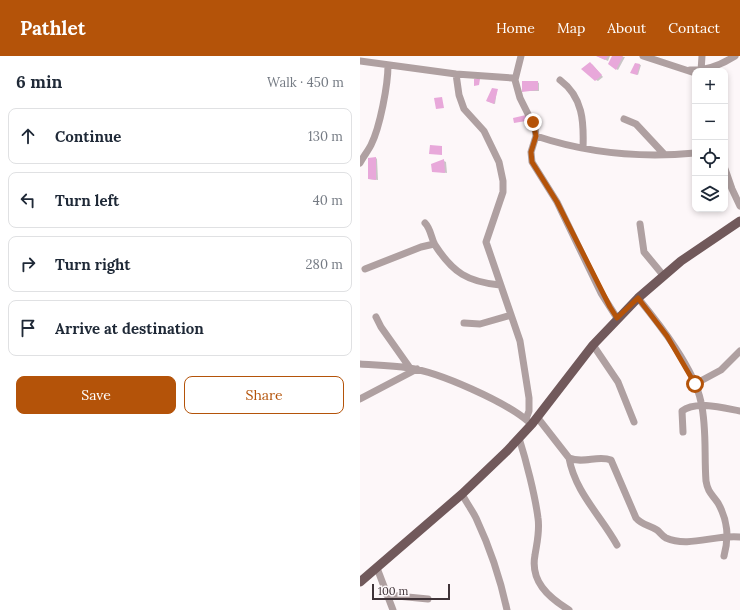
<!DOCTYPE html>
<meta charset="utf-8">
<style>
:root{--surface:#fff;--page:#f6f6f7;--text:#1f2937;--muted:#747a83;--line:#e0e1e3;--accent:#b45309}
body{margin:0;font-family:Lora,serif;background:var(--page);color:var(--text)}
.controls{position:absolute;right:12px;top:12px;display:grid;overflow:hidden;border-radius:8px;box-shadow:0 2px 6px #0003}
.controls button{width:36px;height:36px;display:grid;place-items:center;padding:0;border:0;border-bottom:1px solid var(--line);background:var(--surface);color:var(--text);font:20px sans-serif}
.scale{position:absolute;left:12px;bottom:10px;width:78px;box-sizing:border-box;padding-left:4px;border:2px solid #3f3338;border-top:0;font-size:11px;line-height:14px;white-space:nowrap;color:#3f3338;-webkit-text-stroke:3px #fdf7f9;paint-order:stroke}
.stop{position:absolute;width:12px;height:12px;margin:-9px;border:3px solid #b45309;border-radius:50%;background:#fff}
.stop.end{background:#b45309;border-color:#fff;box-shadow:0 1px 4px #0008}
.list{margin:0;padding:0;list-style:none}
h2{display:flex;justify-content:space-between;align-items:center;height:52px;margin:0;padding:0 16px;font-size:17px}
h2 small{font-size:13px;font-weight:400;color:var(--muted)}
.list li{display:grid;grid-template-columns:26px 1fr auto;gap:12px;align-items:center;box-sizing:border-box;height:56px;margin:0 8px 8px;padding:0 8px;border:1px solid var(--line);border-radius:8px}
.list b{display:block;font-size:15px;white-space:nowrap}
.list em{font-size:13px;font-style:normal;color:var(--muted)}
.actions{display:flex;gap:8px;padding:12px 16px}
.actions a{flex:1;padding:9px 0;border:1px solid var(--accent);border-radius:8px;text-align:center;font-size:14px;color:var(--accent)}
.actions .main{background:var(--accent);color:#fff}
.icon{flex:none;width:22px;height:22px;fill:none;stroke:currentColor;stroke-width:2;stroke-linecap:round;stroke-linejoin:round}
.map{position:relative;flex:none;width:380px;height:554px;overflow:hidden}
header{display:flex;align-items:center;gap:24px;box-sizing:border-box;height:56px;padding:0 20px;background:var(--accent);color:#fff}
header strong{font-size:19px}
nav{display:flex;gap:22px;margin-inline-start:auto;font-size:14px}
main{display:flex}
aside{flex:1;background:var(--surface)}
.map>svg:first-child{display:block}
</style>
<header>
<strong>Pathlet</strong>
<nav><a>Home</a><a>Map</a><a>About</a><a>Contact</a></nav>
</header>
<main>
<aside>
<h2>6 min<small>Walk · 450 m</small></h2>
<ul class="list">
<li><svg class="icon" aria-label="ahead" viewBox="0 0 24 24"><path d="M12 20V5M6 11l6-6 6 6"/></svg><div><b>Continue</b></div><em>130 m</em></li>
<li><svg class="icon" aria-label="left" viewBox="0 0 24 24"><path d="M17 20v-9H6M10 6l-5 5 5 5"/></svg><div><b>Turn left</b></div><em>40 m</em></li>
<li><svg class="icon" aria-label="right" viewBox="0 0 24 24"><path d="M7 20v-9h11M14 6l5 5-5 5"/></svg><div><b>Turn right</b></div><em>280 m</em></li>
<li><svg class="icon" aria-label="arrive" viewBox="0 0 24 24"><path d="M6 21V4h12l-3 4 3 4H6"/></svg><div><b>Arrive at destination</b></div></li>
</ul>
<div class="actions"><a class="main">Save</a><a>Share</a></div>
</aside>
<div class="map">
<svg width="380" height="554" viewBox="0 0 380 554">
<rect width="100%" height="100%" fill="#fdf7f9"/>
<path fill="#0003" d="M237,0H250L248,5Z
M253,0L265,1L258,14L256,13Z
M232,8L243,21L238,25L236,24Z
M275,8L281,9L278,19L272,16Z
M177,26L179,27V35H163Z
M137,34L135,48L127,45Z
M16,102L17,103L18,124L9,123Z
M84,105L86,106L87,117L73,115Z"/>
<path fill="#e8a8da" d="M236,0H248L245,4Z
M252,0H263L256,14L248,8Z
M230,6L242,19L235,25L221,13Z
M275,7L280,8L277,19L270,17Z
M114,23H120L119,29L114,30Z
M162,25H178V34L162,36Z
M132,32L138,33L134,48L126,45Z
M82,41L84,52L76,53L74,42Z
M166,59V65L154,67L153,62Z
M70,89L82,90V99L69,98Z
M16,101V124L8,123V102Z
M84,103L85,117L72,116L71,108Z"/>
<g fill="none" stroke-linecap="round" stroke-linejoin="round">
<path stroke="#afa0a1" stroke-width="7" d="M283,0L335,17
M0,5L96,18L153,22L155,24L160,42L175,72L176,80L171,96L172,106L197,146L241,237L257,262
M330,14C346,15 361,9 375,0
M341,15L342,0
M96,18L99,39L104,53L124,75L139,106L143,125V136L126,186L160,285L169,342V355L166,363
M155,24L161,0
M200,24C223,41 224,66 223,92
M264,63L276,68L304,98
M176,80C227,97 282,102 335,97
M0,107C3,101 8,95 11,89C20,71 28,29 28,9
M365,113L372,133L380,150
M65,167C71,173 71,182 75,189C93,217 108,226 140,229
M280,168L284,196L303,219
M5,213L61,191L74,188
M278,242C300,269 334,312 341,346C347,372 344,399 346,425C348,437 352,438 358,447C368,465 369,481 364,500
M16,261L21,271L50,312
M104,267L120,268L151,259
M233,289L258,326L274,366
M0,308C16,309 33,309 49,312C79,316 146,346 169,366
M335,328L361,314L380,295
M0,343L57,313
M177,361L209,402C223,408 238,399 251,404L276,462C282,469 289,469 297,474C300,476 302,480 306,482C329,492 356,478 380,481
M323,376L322,355C336,344 364,352 380,355
M159,382C166,404 175,439 178,462C180,475 177,486 175,499C170,525 188,541 209,554
M209,402C215,436 241,460 257,489
M102,438C106,446 112,454 116,462C130,492 140,521 147,554
M17,512L33,554
M27,539L68,543"/>
<path stroke="#71595b" stroke-width="9" d="M0,526L102,438L147,395L172,368L233,289L278,242L321,205L380,165"/>
</g>
<g fill="none" stroke-linecap="round" stroke-linejoin="round">
<path stroke="#b45309" stroke-width="5" d="M173,66L176,80L171,96L172,106L197,146L250,251L257,262L278,242L307,280L335,328"/>
</g>
</svg>
<div class="controls">
<button>+</button>
<button>−</button>
<button><svg class="icon" aria-label="locate" viewBox="0 0 24 24"><circle cx="12" cy="12" r="6"/><path d="M12 2v4M12 18v4M2 12h4M18 12h4"/></svg></button>
<button><svg class="icon" aria-label="layers" viewBox="0 0 24 24"><path d="M12 4l9 5-9 5-9-5zM3 14l9 5 9-5"/></svg></button>
</div>
<div class="scale">100 m</div>
<div class="stop" style="left:335px;top:328px"></div>
<div class="stop end" style="left:173px;top:66px"></div>
</div>
</main>
